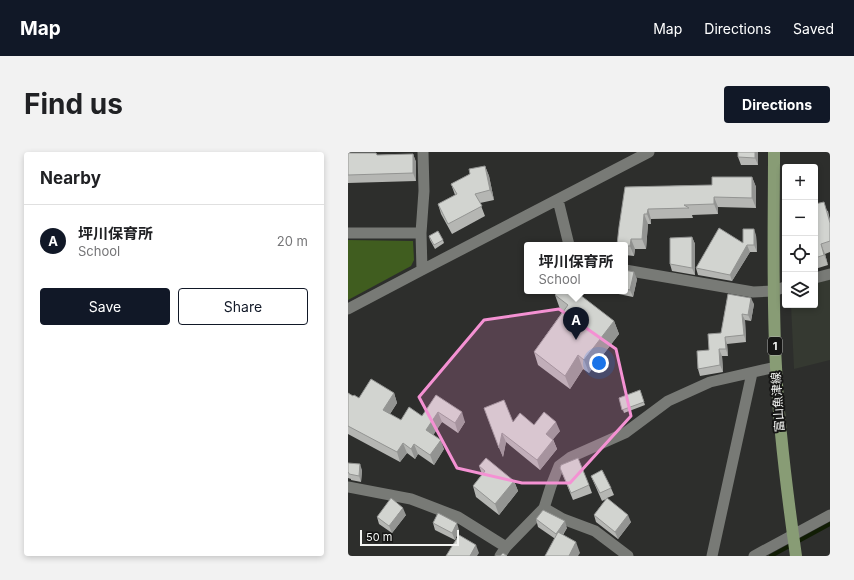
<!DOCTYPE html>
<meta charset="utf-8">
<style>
:root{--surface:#fff;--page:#f2f2f2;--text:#202124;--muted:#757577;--line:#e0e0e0;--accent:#111827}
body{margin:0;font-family:Inter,"Noto Sans JP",sans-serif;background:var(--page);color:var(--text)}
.controls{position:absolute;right:12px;top:12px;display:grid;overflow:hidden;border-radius:4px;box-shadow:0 2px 6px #0003}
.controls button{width:36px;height:36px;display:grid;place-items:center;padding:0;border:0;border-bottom:1px solid var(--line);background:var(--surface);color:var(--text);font:20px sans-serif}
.scale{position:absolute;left:12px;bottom:10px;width:99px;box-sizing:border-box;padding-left:4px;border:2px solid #f3f4f2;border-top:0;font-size:11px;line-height:14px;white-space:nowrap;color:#f3f4f2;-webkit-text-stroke:3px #161615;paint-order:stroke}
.you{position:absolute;left:251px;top:211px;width:14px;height:14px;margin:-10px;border:3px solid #fff;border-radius:50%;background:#1a73e8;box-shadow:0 0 0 6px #1a73e833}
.badge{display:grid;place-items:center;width:26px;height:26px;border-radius:50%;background:var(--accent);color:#fff;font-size:13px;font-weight:700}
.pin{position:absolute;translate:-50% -33px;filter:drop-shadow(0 1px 2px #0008)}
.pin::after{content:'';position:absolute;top:21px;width:14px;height:12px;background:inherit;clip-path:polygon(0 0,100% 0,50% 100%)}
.popup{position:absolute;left:176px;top:90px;width:104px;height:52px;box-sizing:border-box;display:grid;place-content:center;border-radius:4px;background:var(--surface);filter:drop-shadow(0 1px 3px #0005);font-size:13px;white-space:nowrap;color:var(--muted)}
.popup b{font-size:15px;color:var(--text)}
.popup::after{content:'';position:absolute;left:50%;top:100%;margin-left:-8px;border:8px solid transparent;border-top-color:var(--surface)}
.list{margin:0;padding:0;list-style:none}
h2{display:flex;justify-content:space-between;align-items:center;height:52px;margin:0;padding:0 16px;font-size:17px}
h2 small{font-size:13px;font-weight:400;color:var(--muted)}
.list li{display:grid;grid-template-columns:26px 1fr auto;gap:12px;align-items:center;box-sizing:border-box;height:72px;padding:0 16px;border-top:1px solid var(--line)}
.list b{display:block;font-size:15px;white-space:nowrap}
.list p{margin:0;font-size:13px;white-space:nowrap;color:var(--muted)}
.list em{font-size:13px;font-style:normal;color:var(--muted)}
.actions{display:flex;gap:8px;padding:12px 16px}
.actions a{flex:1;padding:9px 0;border:1px solid var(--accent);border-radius:4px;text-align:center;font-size:14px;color:var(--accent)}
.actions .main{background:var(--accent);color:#fff}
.icon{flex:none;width:22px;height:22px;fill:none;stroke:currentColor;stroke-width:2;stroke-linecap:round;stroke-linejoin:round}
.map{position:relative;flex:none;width:482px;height:404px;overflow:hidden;border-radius:4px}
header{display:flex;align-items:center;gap:24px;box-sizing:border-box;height:56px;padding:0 20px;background:var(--accent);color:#fff}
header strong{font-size:19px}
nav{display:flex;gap:22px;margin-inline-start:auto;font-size:14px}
.intro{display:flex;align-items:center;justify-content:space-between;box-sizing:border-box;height:96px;padding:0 24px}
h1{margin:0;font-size:28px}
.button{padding:10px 18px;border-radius:4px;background:var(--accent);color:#fff;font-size:14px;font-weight:700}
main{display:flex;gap:24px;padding:0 24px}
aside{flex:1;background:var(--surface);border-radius:4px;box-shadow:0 2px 6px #0003}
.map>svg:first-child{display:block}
</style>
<header>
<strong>Map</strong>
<nav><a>Map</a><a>Directions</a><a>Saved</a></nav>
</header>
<div class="intro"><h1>Find us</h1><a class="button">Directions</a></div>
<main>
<aside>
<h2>Nearby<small></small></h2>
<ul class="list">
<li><span class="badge">A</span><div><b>坪川保育所</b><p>School</p></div><em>20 m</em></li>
</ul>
<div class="actions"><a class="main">Save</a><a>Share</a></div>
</aside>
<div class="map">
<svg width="482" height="404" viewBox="0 0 482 404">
<rect width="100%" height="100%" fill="#2d2e2c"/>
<path fill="#353931" d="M482,127V208L446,217L443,153H467V132Z"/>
<path fill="#405d1f" d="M0,88L65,89L66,108L63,114L0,148Z"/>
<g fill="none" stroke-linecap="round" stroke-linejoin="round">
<path stroke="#111d04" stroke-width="4" d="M423,404L482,372"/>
<path stroke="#787a76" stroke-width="11" d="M210,48L221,93
M0,81H73
M74,118L73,81L76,39L75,0
M277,118L405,140L425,139L437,135
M467,126L482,122
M0,157L74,118L301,0
M0,335L63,347L110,365L158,395
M196,356L215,367L247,379L280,404
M152,404L158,395L196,356L203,334L211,314L223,305L277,281L320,249L362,230L428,215
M364,404L404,221
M406,404L482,363"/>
<path stroke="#889c75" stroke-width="12" d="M426,0C426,72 424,143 428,215C431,278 439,341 448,404"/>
</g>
<path fill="#b5b6b3" d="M410,0V13H393L390,5Z
M0,1L29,3L65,2L68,10V29L0,31Z
M137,14L141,24L146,48L132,51L137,64L104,82L93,62L90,52L107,43L103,32Z
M404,25L408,35V56L370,55V62L344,63L345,66L303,67V72H300L298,97H287L286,104L277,103V35L364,33Z
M467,52L480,59L482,68V100L477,102L480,113L467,117Z
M408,83L409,100H402L384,129L350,123L348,116Z
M81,84L95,88L96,91L87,97L82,88Z
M344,85L347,92V123L324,119L322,112Z
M277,118L289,127L285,145L256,139H277Z
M380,142L406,152L403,169L397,168L398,190L379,192L380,204H374L375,220L352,224L350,217L361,198L373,181Z
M207,143L266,169L271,182L241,221L235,217L222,237L190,213L186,200L215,159L212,157Z
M292,238L297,253L276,261L271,246Z
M0,241L5,244L11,246L46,241L49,251L42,262L53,268L74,264L88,243L117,270L110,281L94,270L85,283L96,297L86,313L70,302L67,307L59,301L52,310L0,282Z
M136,256L165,270L186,273L212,279L205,287L209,297L192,318L158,290L155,305Z
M0,311L14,318L13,330L3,328V327L0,326Z
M131,314L166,329L170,339L151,363L128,345L125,334L134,322Z
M212,316L241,333L244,341L225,348Z
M243,324L263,336L266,343L259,346L283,370L270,387L248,370L246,363L258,347L254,349L246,331Z
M58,363L44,381L31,372L29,365Z
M188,367L219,376L215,383L232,401L206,386L190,375Z
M85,371L111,378L107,388L87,378Z"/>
<path fill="#939492" d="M407,0H410V13L407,6Z
M65,2L68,10V29L65,21Z
M137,14L141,24L146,48L142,38Z
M404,25L408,35V56L404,46Z
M366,45L370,55V62L366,52Z
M476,50L482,68V71Z
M300,57L303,67V72L299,62Z
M296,62L300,72L298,97L294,87Z
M406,77L408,83L409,100L406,93Z
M344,85L347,92V123L344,116Z
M283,87L287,97L286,104L282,94Z
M473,92L477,102L480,113L476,103Z
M399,93L402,100L384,129L382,123Z
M286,120L289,127L285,145L282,138Z
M403,146L406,152L403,169L400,163Z
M394,162L397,168L398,190L396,183Z
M266,169L271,182L241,221L236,208Z
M377,185L379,192L380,204L378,197Z
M371,197L374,204L375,220L372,213Z
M230,203L235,217L222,237L217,224Z
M46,241L49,251L38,268L35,258Z
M90,260L94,270L82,288L78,278Z
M114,260L117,270L110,281L107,271Z
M208,270L212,279L202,291L198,282Z
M154,281L158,290L155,305L151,296Z
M93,288L96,297L86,313L82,303Z
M205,288L209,297L192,318L189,308Z
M55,291L59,301L52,310L49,300Z
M66,292L70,302L67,307L63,297Z
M12,312L14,318L13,330L11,324Z
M166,329L170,339L151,363L147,352Z
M55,356L58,363L44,381L41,374Z
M280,363L283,370L270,387L267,380Z
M217,369L219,376L210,389L208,382Z
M109,371L111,378L107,388L104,381Z
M228,390L232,401L230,404H221Z
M128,393L131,401L129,404H122Z"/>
<path fill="#d2d4d0" stroke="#939492" d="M390,0H407V6L390,5Z
M0,1H28L29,3L65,2V21L0,23Z
M137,14L142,38L127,42L134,54L100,72L90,52L109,42L103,32L122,22L121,17Z
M364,25H404V46L366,45V52L336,53L341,56L300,57L299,62H296L294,87H283L282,94H277V93H269L271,75L277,35L364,33Z
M476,50L482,71V89L473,92L476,103L467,106V52Z
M371,76L395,91V77H406V93H399L382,123L348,116Z
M90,79L95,88L86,93L81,84Z
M344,85V116L322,112V86Z
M277,118L286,120L282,138L277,137Z
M211,139H227L266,169L236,208L230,203L217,224L186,200L220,153L207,143Z
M380,142L403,146L400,163L394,162L396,183L377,185L378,197H371L372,213L350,217L349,199L361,198L360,182L373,181Z
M23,227L46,241L35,258L53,268L61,255L74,264L88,243L114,260L107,271L90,260L78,278L93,288L82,303L66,292L63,297L55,291L49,300L0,274V241L5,244L6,243L11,246Z
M292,238L296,250L274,258L271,246Z
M156,248L165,270L172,261L186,273L196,260L208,270L198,282L205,288L189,308L154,281L151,296L136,256Z
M138,306L166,329L147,352L125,334L137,319L131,314Z
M230,306L241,333L223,341L212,316L213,313Z
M0,311L12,312L11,324L1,322V321L0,320Z
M254,318L263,336L252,341L243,324Z
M43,346L55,356L41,374L29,365Z
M259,346L280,363L267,380L246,363Z
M195,358L217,369L208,382L188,367Z
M90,361L109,371L104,381L85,371Z
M210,380L228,390L221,404H197Z
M111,383L128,393L122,404H98Z
M155,401L159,404H148H152Z"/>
<path fill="#f491d3" fill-opacity="0.2" stroke="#f491d3" stroke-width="3" stroke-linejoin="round" d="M211,157L268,197L283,264L222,331H174L109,316L71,245L136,168Z"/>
<g text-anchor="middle" stroke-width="4" stroke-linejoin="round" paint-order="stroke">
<rect fill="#161615" stroke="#b1b1b0" stroke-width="1" x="420" y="185" width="14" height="18" rx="3"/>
<g font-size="11" font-weight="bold" fill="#f3f4f2">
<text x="427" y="198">1</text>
</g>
<g font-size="12" fill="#f3f4f2" stroke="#161615">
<text transform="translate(430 250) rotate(-94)" y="4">富山魚津線</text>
</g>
</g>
</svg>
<div class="controls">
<button>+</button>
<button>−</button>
<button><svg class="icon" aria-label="locate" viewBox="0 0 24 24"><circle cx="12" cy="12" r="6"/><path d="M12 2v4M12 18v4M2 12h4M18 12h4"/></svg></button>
<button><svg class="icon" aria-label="layers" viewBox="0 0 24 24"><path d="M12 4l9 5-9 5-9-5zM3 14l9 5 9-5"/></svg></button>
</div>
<div class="scale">50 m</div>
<div class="you"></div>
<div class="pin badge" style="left:228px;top:188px">A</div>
<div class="popup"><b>坪川保育所</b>School</div>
</div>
</main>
